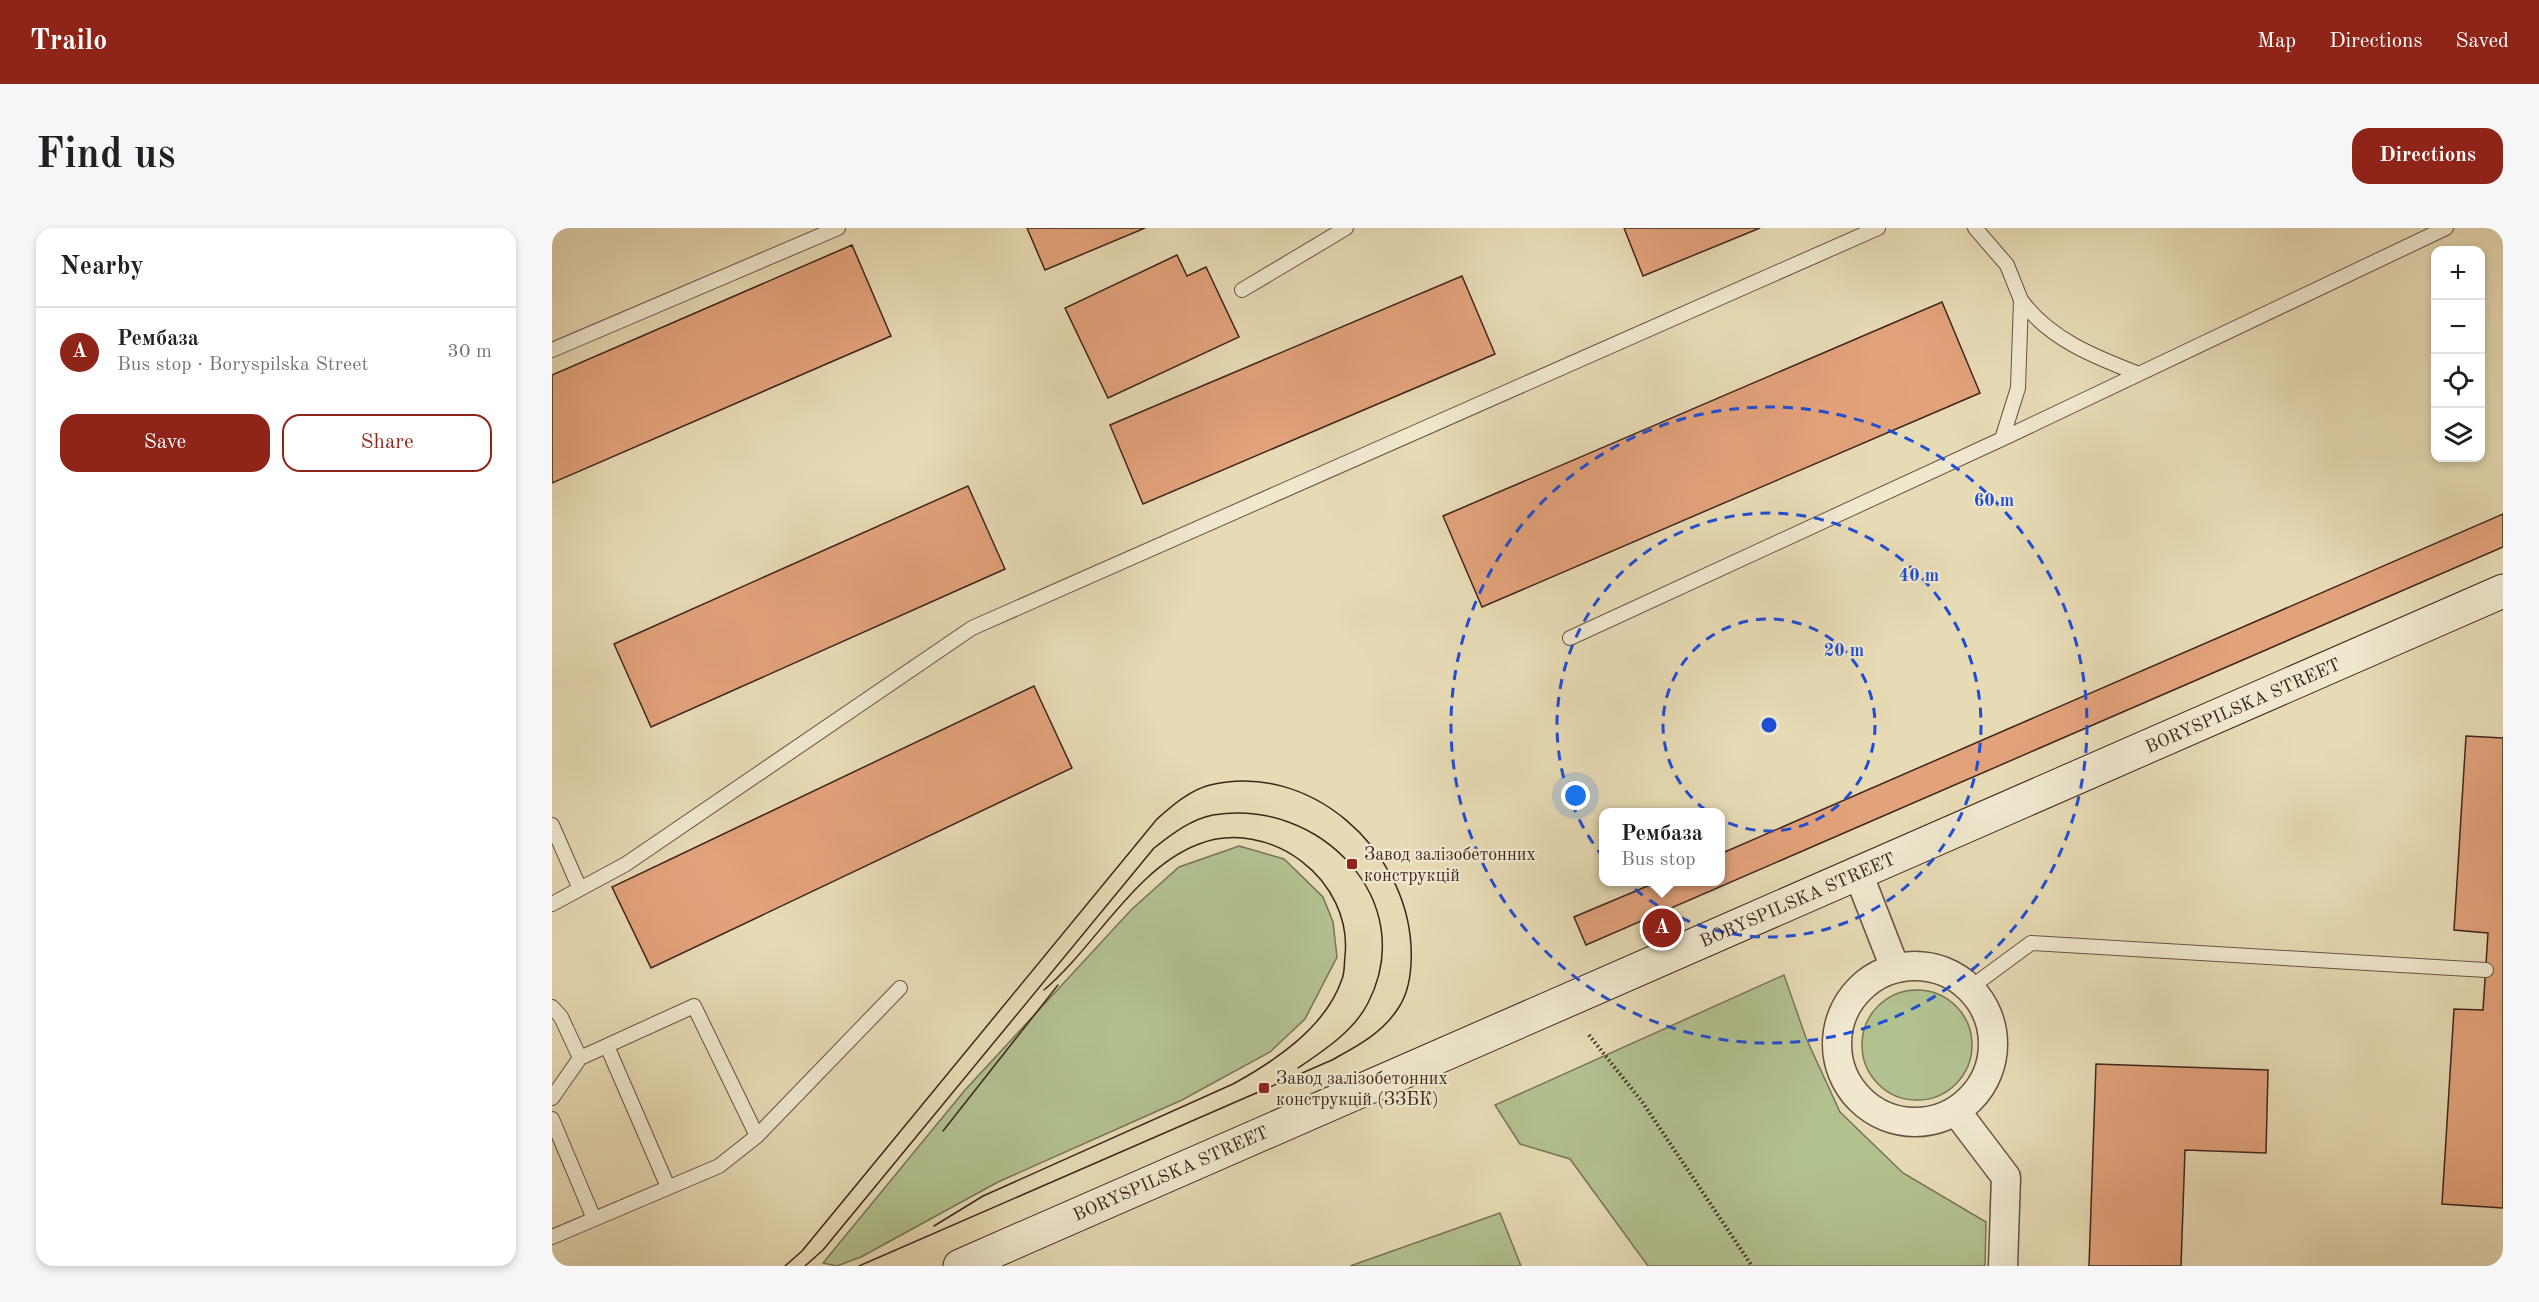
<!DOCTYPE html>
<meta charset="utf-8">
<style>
:root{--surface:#fff;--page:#f6f6f6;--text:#202124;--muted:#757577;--line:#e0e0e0;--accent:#8f2418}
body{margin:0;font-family:"Old Standard TT",serif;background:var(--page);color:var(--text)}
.controls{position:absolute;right:18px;top:18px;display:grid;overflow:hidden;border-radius:12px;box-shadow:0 3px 9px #0003}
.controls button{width:54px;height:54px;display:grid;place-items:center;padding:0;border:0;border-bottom:2px solid var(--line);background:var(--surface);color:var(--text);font:30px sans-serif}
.you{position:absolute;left:1024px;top:568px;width:21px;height:21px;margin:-15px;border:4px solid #fff;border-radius:50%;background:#1a73e8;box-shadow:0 0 0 9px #1a73e833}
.badge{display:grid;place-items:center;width:39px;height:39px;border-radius:50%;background:var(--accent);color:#fff;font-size:20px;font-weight:700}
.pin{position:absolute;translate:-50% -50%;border:3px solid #fff;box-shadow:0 2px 6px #0006}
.popup{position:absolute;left:1047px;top:580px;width:126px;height:78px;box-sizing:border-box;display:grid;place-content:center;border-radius:12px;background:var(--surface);filter:drop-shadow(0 2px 4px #0005);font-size:20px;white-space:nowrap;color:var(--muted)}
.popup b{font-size:22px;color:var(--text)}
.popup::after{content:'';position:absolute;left:50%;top:100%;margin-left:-12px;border:12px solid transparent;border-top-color:var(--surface)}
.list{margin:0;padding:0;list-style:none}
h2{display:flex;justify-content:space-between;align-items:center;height:78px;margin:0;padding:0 24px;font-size:26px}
h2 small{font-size:20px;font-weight:400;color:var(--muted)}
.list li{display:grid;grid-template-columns:39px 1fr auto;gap:18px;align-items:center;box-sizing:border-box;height:90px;padding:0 24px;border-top:2px solid var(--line)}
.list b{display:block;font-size:22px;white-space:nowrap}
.list p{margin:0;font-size:20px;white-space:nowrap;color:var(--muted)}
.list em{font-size:20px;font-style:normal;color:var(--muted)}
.actions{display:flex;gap:12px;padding:18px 24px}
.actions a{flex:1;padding:14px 0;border:2px solid var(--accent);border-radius:18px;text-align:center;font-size:21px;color:var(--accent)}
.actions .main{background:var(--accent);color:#fff}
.icon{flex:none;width:33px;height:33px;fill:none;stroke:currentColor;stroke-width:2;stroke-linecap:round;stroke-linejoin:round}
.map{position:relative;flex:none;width:1951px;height:1038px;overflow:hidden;border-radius:18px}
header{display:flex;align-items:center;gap:36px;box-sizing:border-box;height:84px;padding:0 30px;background:var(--accent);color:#fff}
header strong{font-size:28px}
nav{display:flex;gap:33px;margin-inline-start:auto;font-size:21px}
.intro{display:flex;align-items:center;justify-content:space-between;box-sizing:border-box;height:144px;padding:0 36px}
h1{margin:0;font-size:42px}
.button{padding:15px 27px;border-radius:18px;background:var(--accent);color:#fff;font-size:21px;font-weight:700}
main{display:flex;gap:36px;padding:0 36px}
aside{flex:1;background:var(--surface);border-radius:18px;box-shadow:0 3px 9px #0003}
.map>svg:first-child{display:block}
</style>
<header>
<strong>Trailo</strong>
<nav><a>Map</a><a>Directions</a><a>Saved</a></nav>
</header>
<div class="intro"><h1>Find us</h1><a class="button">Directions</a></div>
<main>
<aside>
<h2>Nearby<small></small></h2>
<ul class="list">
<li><span class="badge">A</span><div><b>Рембаза</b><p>Bus stop · Boryspilska Street</p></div><em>30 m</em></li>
</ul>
<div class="actions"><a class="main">Save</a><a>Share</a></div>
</aside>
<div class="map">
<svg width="1951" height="1038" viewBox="0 0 1951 1038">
<rect width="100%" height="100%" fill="#e7dbb5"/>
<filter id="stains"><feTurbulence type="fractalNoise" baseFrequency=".00333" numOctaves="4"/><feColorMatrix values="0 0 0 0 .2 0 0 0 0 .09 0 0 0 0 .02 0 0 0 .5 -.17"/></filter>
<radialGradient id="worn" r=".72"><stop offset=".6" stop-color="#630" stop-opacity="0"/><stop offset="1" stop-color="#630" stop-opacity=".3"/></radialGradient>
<path fill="#b2c190" stroke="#787456" stroke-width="1.5" d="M687,618L732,631L771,669L781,694L785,729L753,791L718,824L630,872L446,954L309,1029L285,1038L271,1035L413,862L580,681L627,639Z
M1232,747L1254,810L1288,884L1351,945L1434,994L1433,1038H1096L1018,931L968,916L943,877Z
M1310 817a55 55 0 1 1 110 0a55 55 0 1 1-110 0Z
M948,985L969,1038H798Z"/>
<path fill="#e2a27a" stroke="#3d261d" stroke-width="1.5" d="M475,0H593L493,42Z
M1072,0H1208L1091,48Z
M300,17L339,108L0,255V147Z
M625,27L635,48L654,39L687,109L556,170L513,80Z
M910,48L943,126L591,276L558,197Z
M1390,74L1428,165L930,379L891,288Z
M416,258L453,341L99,499L62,416Z
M1951,286V319L1034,717L1022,689L1105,654H1168V626Z
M482,458L520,540L99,740L60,659Z
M1914,508L1951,510V980L1890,976L1902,781L1931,782L1936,705L1902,702Z
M1544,836L1716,842L1714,925L1633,922L1629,1038H1537Z"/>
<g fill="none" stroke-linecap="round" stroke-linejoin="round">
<defs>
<path id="service" d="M1423,0L1455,37L1469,72L1466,160L1450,211
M690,62L794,0
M1469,72C1497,111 1543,129 1587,146
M0,122L286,0
M1018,410L1450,211L1894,0
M0,597L28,661
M0,676L74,636L420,400L1326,0
M1418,760L1479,715L1934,742
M0,779L9,789L28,830
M55,818L116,959
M0,870L28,830L142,778L205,908
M0,891L42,991
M0,1009L167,938L205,908L348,760"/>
<path id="minor" d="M1306,645L1343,740
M1285 816a78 78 0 1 1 156 0a78 78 0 1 1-156 0Z
M1404,883L1454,949L1451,1038"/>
<g id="secondary">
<path id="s1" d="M408,1038C922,811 1437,590 1951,363"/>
</g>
</defs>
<use href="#service" stroke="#685343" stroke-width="16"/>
<use href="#minor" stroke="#685343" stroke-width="31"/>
<use href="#secondary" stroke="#3d261d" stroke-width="35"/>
<path stroke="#3d261d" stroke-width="4" stroke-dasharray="1.5 3" stroke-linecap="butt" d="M1037,807L1091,875L1200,1038"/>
<use href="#service" stroke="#efe8cf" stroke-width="14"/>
<use href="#minor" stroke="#efe8cf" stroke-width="28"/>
<use href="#secondary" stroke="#efe8cf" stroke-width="33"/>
<path stroke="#3d261d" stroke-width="1.5" d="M391,903L506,757
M382,998L431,968L681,856C723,833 774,799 790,751C793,744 792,735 793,728C801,652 718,589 647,616C583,640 543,719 492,762
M233,1038L250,1023L605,591C621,577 638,562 658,557C758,533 854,621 859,718C860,738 858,762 847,779C831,805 805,818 780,832L307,1038
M253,1038L271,1022L602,620C619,607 639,591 661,587C766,569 869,672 816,775C802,803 771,823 746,840"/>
</g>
<g fill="none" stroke="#1d4ed8" stroke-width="3" stroke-dasharray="10 8">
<circle cx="1217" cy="497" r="106"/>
<circle cx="1217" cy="497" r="212"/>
<circle cx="1217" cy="497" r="318"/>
</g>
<g fill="#8f2418" stroke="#efe8cf" stroke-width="2">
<rect x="794" y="630" width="12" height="12" rx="3"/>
<rect x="706" y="854" width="12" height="12" rx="3"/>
</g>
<g text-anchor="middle" stroke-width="4.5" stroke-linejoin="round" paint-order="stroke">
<g font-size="18" fill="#3d261d" stroke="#efe8cf">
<text dy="6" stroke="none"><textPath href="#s1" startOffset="1400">BORYSPILSKA STREET</textPath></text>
<text dy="6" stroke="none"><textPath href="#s1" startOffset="914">BORYSPILSKA STREET</textPath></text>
<text dy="6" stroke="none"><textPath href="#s1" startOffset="230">BORYSPILSKA STREET</textPath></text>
</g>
<g font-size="18" fill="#3d261d" stroke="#efe8cf" text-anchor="start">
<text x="812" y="632">Завод залізобетонних<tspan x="812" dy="21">конструкцій</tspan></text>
<text x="724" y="856">Завод залізобетонних<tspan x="724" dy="21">конструкцій (ЗЗБК)</tspan></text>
</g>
</g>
<circle cx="1217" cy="497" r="9" fill="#1d4ed8" stroke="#efe8cf" stroke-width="3"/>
<g font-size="18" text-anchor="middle" font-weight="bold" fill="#1d4ed8" stroke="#efe8cf" stroke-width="4.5" stroke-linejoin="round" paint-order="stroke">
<text x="1442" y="278">60 m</text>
<text x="1367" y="353">40 m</text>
<text x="1292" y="428">20 m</text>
</g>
<rect width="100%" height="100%" filter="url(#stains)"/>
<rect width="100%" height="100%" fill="url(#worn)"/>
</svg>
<div class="controls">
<button>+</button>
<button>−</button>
<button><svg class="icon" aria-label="locate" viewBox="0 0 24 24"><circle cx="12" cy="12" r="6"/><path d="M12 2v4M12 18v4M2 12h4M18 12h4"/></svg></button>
<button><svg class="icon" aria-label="layers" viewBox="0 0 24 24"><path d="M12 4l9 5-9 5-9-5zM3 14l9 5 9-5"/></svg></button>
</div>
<div class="you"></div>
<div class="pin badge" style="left:1110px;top:700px">A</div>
<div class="popup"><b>Рембаза</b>Bus stop</div>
</div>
</main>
